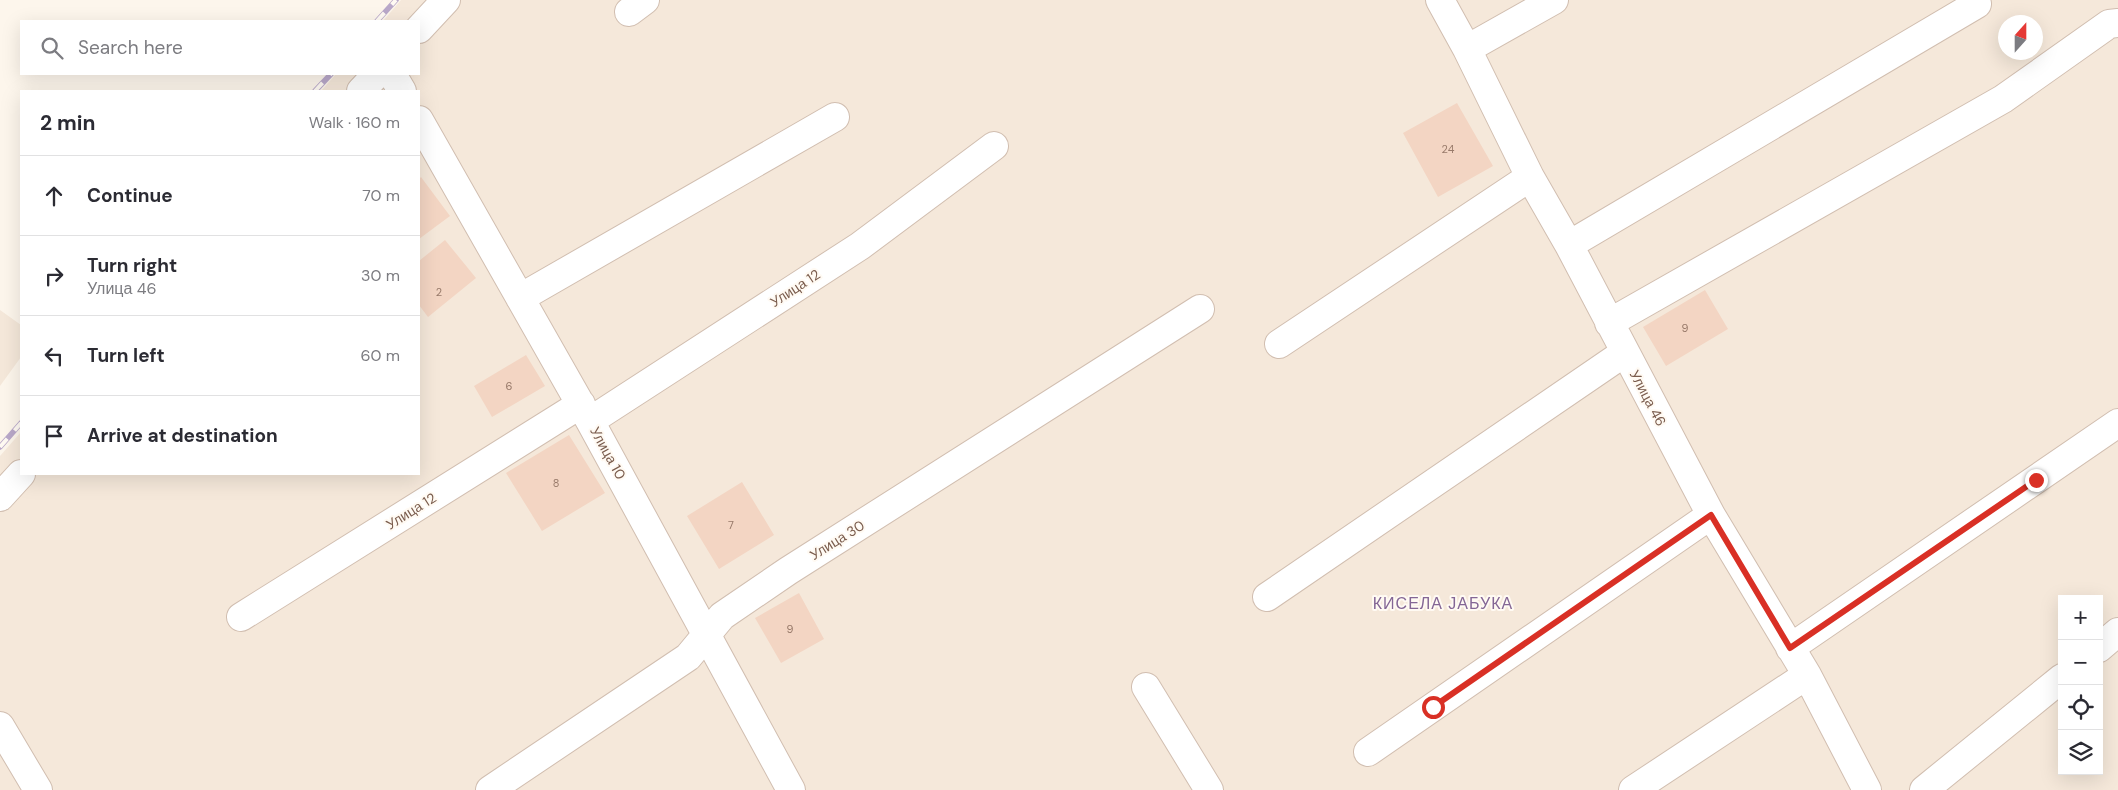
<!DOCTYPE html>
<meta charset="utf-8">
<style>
:root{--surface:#fff;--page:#f2f2f3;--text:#2b2b33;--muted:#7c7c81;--line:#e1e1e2}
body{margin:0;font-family:"DM Sans",sans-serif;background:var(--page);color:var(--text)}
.controls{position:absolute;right:15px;bottom:15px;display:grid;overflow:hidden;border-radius:0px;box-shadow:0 5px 20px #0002}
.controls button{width:45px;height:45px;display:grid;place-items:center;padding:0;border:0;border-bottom:1px solid var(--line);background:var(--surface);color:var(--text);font:25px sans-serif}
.compass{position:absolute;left:1998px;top:15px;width:45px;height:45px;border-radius:50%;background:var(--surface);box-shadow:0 5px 20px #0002;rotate:21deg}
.stop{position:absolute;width:15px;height:15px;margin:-11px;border:4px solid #d93025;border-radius:50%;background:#fff}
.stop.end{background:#d93025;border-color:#fff;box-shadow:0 1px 5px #0008}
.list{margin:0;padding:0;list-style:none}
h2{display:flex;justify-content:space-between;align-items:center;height:65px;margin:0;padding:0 20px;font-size:21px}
h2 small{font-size:16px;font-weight:400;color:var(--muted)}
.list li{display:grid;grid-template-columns:32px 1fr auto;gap:15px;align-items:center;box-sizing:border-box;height:80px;padding:0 20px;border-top:1px solid var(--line)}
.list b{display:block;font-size:19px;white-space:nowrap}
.list p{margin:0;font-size:16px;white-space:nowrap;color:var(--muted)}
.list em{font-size:16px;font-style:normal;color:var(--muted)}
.icon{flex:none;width:28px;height:28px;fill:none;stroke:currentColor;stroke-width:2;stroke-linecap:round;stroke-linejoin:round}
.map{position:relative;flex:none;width:2118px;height:790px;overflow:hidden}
.search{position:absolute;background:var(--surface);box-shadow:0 5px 20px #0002;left:20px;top:20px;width:400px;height:55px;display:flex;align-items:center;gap:12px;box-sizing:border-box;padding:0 18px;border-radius:0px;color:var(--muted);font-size:19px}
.panel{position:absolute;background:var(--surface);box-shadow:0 5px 20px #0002;left:20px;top:90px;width:400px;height:385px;border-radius:0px}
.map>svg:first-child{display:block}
</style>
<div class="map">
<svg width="2118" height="790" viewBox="0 0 2118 790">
<rect width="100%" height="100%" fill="#fdf6ec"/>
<path fill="#f5e8da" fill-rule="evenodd" d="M401,0H2118V790H0V456L21,432V474H419V91H321L336,74H419V21H383ZM2006,22H2036V52H2006ZM2062,599H2099V771H2062Z
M0,310L21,325V357L0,386Z"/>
<path fill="#f3d5c3" d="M1457,103L1493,166L1438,197L1403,133Z
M421,177L450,216L419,239V179Z
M445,240L476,278L428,317L419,305V261Z
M1705,290L1728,329L1666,366L1643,327Z
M526,355L545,386L492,417L474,386Z
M569,435L605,493L542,531L506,473Z
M742,482L774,535L719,569L687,516Z
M799,593L824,639L781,663L755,618Z"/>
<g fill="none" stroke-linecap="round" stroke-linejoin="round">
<defs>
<path id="minor" d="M1440,0L1467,49L1530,177L1569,245L1711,515L1807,675L1867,790
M629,12L645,0
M419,29L446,0
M1467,49L1554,0
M392,74L402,91
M361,91L377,74
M419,120L590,421L791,790
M1569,245L1977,4
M520,298L835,117
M1609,323L2003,99L2109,24L2118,23
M1279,344L1530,177
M590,421L860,246L994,146
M0,497L21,474
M1267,597L1624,353
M241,617L581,404
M1790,648L2118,423
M2099,648L2118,632
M1146,687L1209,790
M0,726L38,790
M1368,752L1711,515
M490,790L688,657L722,616L788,571L1200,309
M1633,790L1807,675
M1924,790L2062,678"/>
</defs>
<use href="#minor" stroke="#d1beb0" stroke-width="30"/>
<use href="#minor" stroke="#fff" stroke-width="28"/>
<defs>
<path id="rail" d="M377,21L396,0
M315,91L331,74
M0,447L21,423"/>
</defs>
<use href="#rail" stroke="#b9a8c9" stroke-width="5.5"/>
<use href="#rail" stroke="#fffaf3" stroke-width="4" stroke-dasharray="11" stroke-linecap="butt"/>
</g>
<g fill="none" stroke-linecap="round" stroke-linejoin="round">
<path stroke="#d93025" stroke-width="6" d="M1433,707L1711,515L1790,648L2036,480"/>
</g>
<g text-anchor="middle" stroke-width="4" stroke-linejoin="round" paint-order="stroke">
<g font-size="11" fill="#987a6a">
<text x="1448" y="153">24</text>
<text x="439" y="296">2</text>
<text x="1685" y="332">9</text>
<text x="509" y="390">6</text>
<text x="556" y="487">8</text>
<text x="731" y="529">7</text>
<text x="790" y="633">9</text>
</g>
<g font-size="14" fill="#7a5c4d" stroke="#fffaf3">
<text transform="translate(795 288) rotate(-33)" y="5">Улица 12</text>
<text transform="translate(1648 398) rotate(62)" y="5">Улица 46</text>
<text transform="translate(608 453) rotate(61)" y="5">Улица 10</text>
<text transform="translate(411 511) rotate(-32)" y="5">Улица 12</text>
<text transform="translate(837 540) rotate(-32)" y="5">Улица 30</text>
</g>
<g font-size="16" letter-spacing="1" fill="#846695" stroke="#fffaf3">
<text x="1443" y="609">КИСЕЛА ЈАБУКА</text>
</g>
</g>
</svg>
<div class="controls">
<button>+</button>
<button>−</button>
<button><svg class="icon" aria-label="locate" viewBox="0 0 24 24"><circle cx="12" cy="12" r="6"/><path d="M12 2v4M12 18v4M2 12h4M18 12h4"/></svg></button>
<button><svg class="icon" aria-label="layers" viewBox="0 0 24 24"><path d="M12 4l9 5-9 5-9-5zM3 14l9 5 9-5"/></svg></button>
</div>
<svg class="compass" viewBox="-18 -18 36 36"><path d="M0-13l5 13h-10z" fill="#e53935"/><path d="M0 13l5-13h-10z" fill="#7c7c81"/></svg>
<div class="stop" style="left:1433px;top:707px"></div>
<div class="stop end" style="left:2036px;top:480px"></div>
<div class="search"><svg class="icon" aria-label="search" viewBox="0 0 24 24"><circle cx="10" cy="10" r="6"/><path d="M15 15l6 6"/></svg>Search here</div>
<section class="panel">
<h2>2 min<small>Walk · 160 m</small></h2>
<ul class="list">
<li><svg class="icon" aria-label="ahead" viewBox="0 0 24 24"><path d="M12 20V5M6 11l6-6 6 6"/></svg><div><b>Continue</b></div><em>70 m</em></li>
<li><svg class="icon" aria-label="right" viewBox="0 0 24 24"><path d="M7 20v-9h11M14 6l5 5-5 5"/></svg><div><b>Turn right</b><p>Улица 46</p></div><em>30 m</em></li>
<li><svg class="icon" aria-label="left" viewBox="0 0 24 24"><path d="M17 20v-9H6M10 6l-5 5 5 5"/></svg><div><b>Turn left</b></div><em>60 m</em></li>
<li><svg class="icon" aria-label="arrive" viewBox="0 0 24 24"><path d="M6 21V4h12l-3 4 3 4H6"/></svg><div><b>Arrive at destination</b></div></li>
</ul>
</section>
</div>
